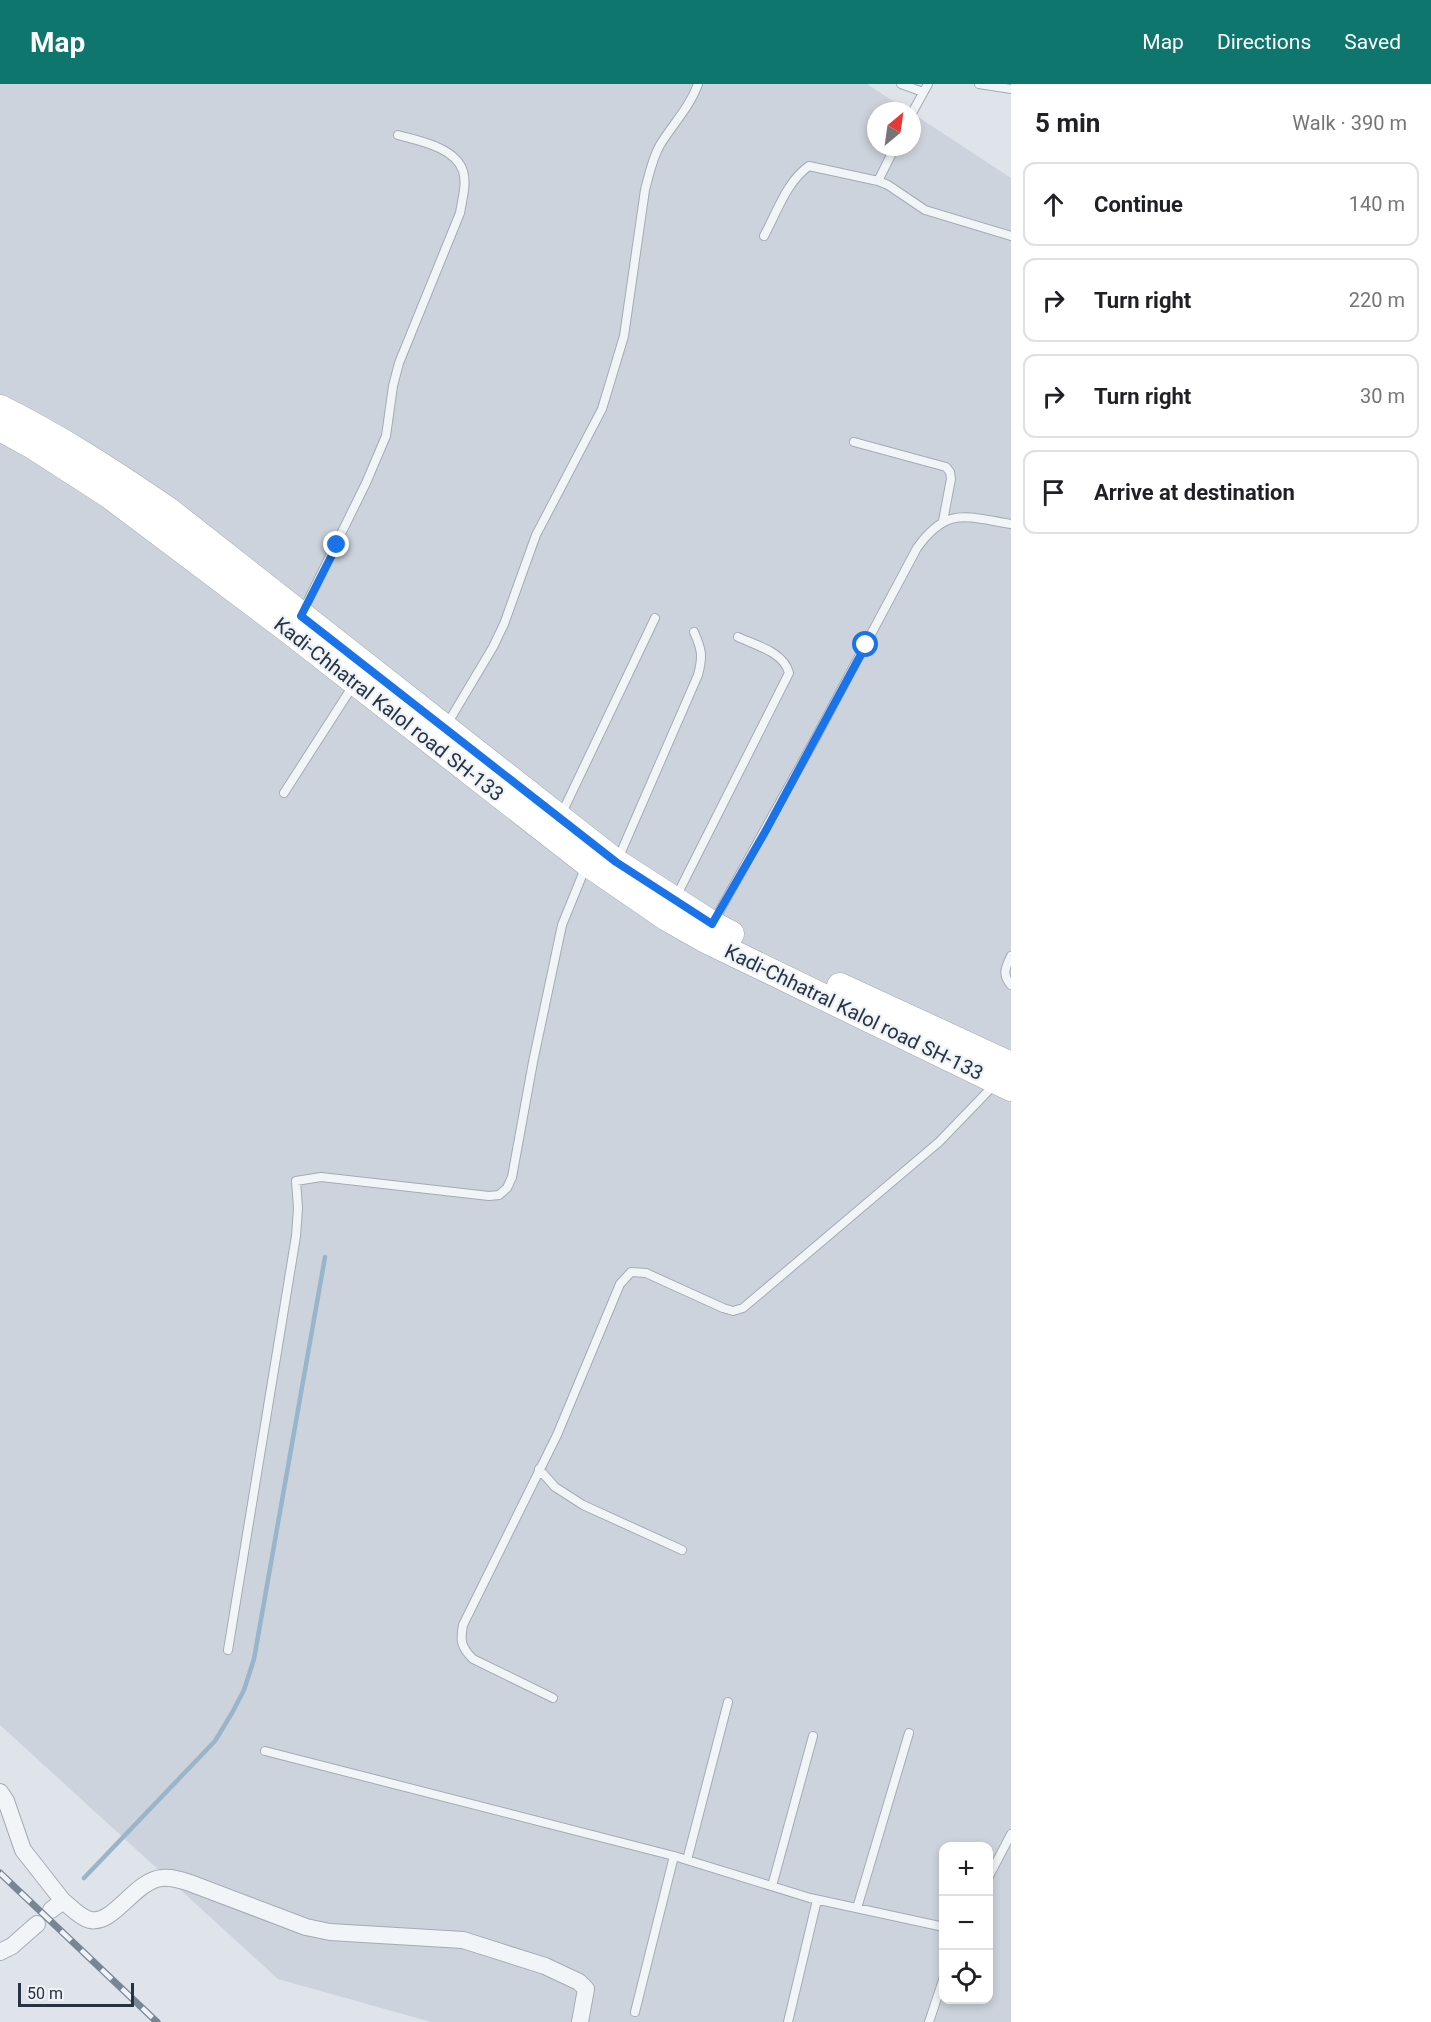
<!DOCTYPE html>
<meta charset="utf-8">
<style>
:root{--surface:#fff;--page:#f6f6f6;--text:#202124;--muted:#757577;--line:#e0e0e0;--accent:#0f766e}
body{margin:0;font-family:Roboto,sans-serif;background:var(--page);color:var(--text)}
.controls{position:absolute;right:18px;bottom:18px;display:grid;overflow:hidden;border-radius:12px;box-shadow:0 3px 9px #0003}
.controls button{width:54px;height:54px;display:grid;place-items:center;padding:0;border:0;border-bottom:2px solid var(--line);background:var(--surface);color:var(--text);font:30px sans-serif}
.compass{position:absolute;left:867px;top:18px;width:54px;height:54px;border-radius:50%;background:var(--surface);box-shadow:0 3px 9px #0003;rotate:29deg}
.scale{position:absolute;left:18px;bottom:15px;width:116px;box-sizing:border-box;padding-left:6px;border:3px solid #273342;border-top:0;font-size:16px;line-height:21px;white-space:nowrap;color:#273342;-webkit-text-stroke:4px #eff3f7;paint-order:stroke}
.stop{position:absolute;width:18px;height:18px;margin:-14px;border:4px solid #1a73e8;border-radius:50%;background:#fff}
.stop.end{background:#1a73e8;border-color:#fff;box-shadow:0 2px 6px #0008}
.list{margin:0;padding:0;list-style:none}
h2{display:flex;justify-content:space-between;align-items:center;height:78px;margin:0;padding:0 24px;font-size:26px}
h2 small{font-size:20px;font-weight:400;color:var(--muted)}
.list li{display:grid;grid-template-columns:39px 1fr auto;gap:18px;align-items:center;box-sizing:border-box;height:84px;margin:0 12px 12px;padding:0 12px;border:2px solid var(--line);border-radius:12px}
.list b{display:block;font-size:22px;white-space:nowrap}
.list em{font-size:20px;font-style:normal;color:var(--muted)}
.icon{flex:none;width:33px;height:33px;fill:none;stroke:currentColor;stroke-width:2;stroke-linecap:round;stroke-linejoin:round}
.map{position:relative;flex:none;width:1011px;height:1938px;overflow:hidden}
header{display:flex;align-items:center;gap:36px;box-sizing:border-box;height:84px;padding:0 30px;background:var(--accent);color:#fff}
header strong{font-size:28px}
nav{display:flex;gap:33px;margin-inline-start:auto;font-size:21px}
main{display:flex}
aside{flex:1;background:var(--surface)}
.map>svg:first-child{display:block}
</style>
<header>
<strong>Map</strong>
<nav><a>Map</a><a>Directions</a><a>Saved</a></nav>
</header>
<main>
<div class="map">
<svg width="1011" height="1938" viewBox="0 0 1011 1938">
<rect width="100%" height="100%" fill="#dfe4ea"/>
<path fill="#cdd3dc" fill-rule="evenodd" d="M0,0H867L908,27H876V63H912V29L1011,94V1938H431L278,1895L0,1641ZM944,1762H988V1916H944Z"/>
<g fill="none" stroke-linecap="round" stroke-linejoin="round">
<path stroke="#98b5cc" stroke-width="4.5" d="M84,1794L215,1657L232,1629L244,1606L254,1575L325,1173"/>
<defs>
<path id="lane" d="M901,0L923,8
M979,0L1011,5
M912,29L928,0
M878,97L895,63
M764,152C777,128 787,97 809,82L878,97L888,101L925,126L1011,152
M854,358L946,383L950,388L951,395L943,437
M302,529L366,399L386,352L393,302L399,279L460,129C462,116 467,100 463,87C455,63 419,57 398,51
M446,642L493,563L504,540L536,451L602,325L624,252L645,106C649,91 652,75 660,61C672,41 690,23 698,0
M284,709L354,600
M561,731L655,534
M618,775L698,591C703,572 702,566 694,548
M676,813L789,589C784,568 755,561 738,553
M714,837L814,657L917,464C947,422 966,433 1011,440
M1011,872C1005,884 1002,891 1011,901
M539,1385L555,1403L583,1421L682,1466
M228,1566L296,1152L298,1124L296,1097L321,1093L489,1112L499,1111L507,1104L512,1093L533,978L562,841L586,782
M553,1614L473,1575C461,1563 460,1557 463,1541L557,1351L620,1200L631,1188L646,1189L723,1224L733,1227L743,1224L939,1058L995,1000
M265,1667L674,1772L810,1814L944,1843
M687,1776L728,1618
M988,1794L1011,1750
M772,1802L813,1652
M857,1824L909,1649
M635,1928L674,1772
M788,1938L817,1816
M929,1938L944,1893"/>
<path id="street" d="M0,1708L6,1717L23,1766L63,1817
M51,1826L63,1817C71,1823 79,1833 90,1836C114,1841 135,1796 162,1794C172,1793 181,1796 190,1799L306,1843L330,1848L463,1856L545,1882L579,1898L586,1905L580,1938
M0,1868L12,1862L37,1840"/>
<path id="primary" d="M0,324C59,353 114,389 168,426L616,778L712,840L731,850
M0,344L33,362L109,411L291,548L587,779L667,834L704,855L1011,1004
M840,902L1011,981"/>
</defs>
<use href="#lane" stroke="#a4abb4" stroke-width="10"/>
<use href="#street" stroke="#a4abb4" stroke-width="18"/>
<use href="#primary" stroke="#9ea9b6" stroke-width="27"/>
<use href="#lane" stroke="#f2f5f8" stroke-width="8"/>
<use href="#street" stroke="#f2f5f8" stroke-width="16"/>
<use href="#primary" stroke="#fff" stroke-width="26"/>
<defs>
<path id="rail" d="M0,1789L157,1938"/>
</defs>
<use href="#rail" stroke="#788594" stroke-width="7"/>
<use href="#rail" stroke="#eff3f7" stroke-width="4.5" stroke-dasharray="14" stroke-linecap="butt"/>
</g>
<g fill="none" stroke-linecap="round" stroke-linejoin="round">
<path stroke="#1a73e8" stroke-width="8" d="M337,461L301,532L616,778L712,840L765,748L866,561"/>
</g>
<g text-anchor="middle" stroke-width="4.5" stroke-linejoin="round" paint-order="stroke">
<g font-size="20" fill="#273342" stroke="#eff3f7">
<text transform="translate(389 625) rotate(38)" y="7">Kadi-Chhatral Kalol road SH-133</text>
<text transform="translate(854 928) rotate(26)" y="7">Kadi-Chhatral Kalol road SH-133</text>
</g>
</g>
</svg>
<div class="controls">
<button>+</button>
<button>−</button>
<button><svg class="icon" aria-label="locate" viewBox="0 0 24 24"><circle cx="12" cy="12" r="6"/><path d="M12 2v4M12 18v4M2 12h4M18 12h4"/></svg></button>
</div>
<svg class="compass" viewBox="-18 -18 36 36"><path d="M0-13l5 13h-10z" fill="#e53935"/><path d="M0 13l5-13h-10z" fill="#757577"/></svg>
<div class="scale">50 m</div>
<div class="stop" style="left:866px;top:561px"></div>
<div class="stop end" style="left:337px;top:461px"></div>
</div>
<aside>
<h2>5 min<small>Walk · 390 m</small></h2>
<ul class="list">
<li><svg class="icon" aria-label="ahead" viewBox="0 0 24 24"><path d="M12 20V5M6 11l6-6 6 6"/></svg><div><b>Continue</b></div><em>140 m</em></li>
<li><svg class="icon" aria-label="right" viewBox="0 0 24 24"><path d="M7 20v-9h11M14 6l5 5-5 5"/></svg><div><b>Turn right</b></div><em>220 m</em></li>
<li><svg class="icon" aria-label="right" viewBox="0 0 24 24"><path d="M7 20v-9h11M14 6l5 5-5 5"/></svg><div><b>Turn right</b></div><em>30 m</em></li>
<li><svg class="icon" aria-label="arrive" viewBox="0 0 24 24"><path d="M6 21V4h12l-3 4 3 4H6"/></svg><div><b>Arrive at destination</b></div></li>
</ul>
</aside>
</main>
